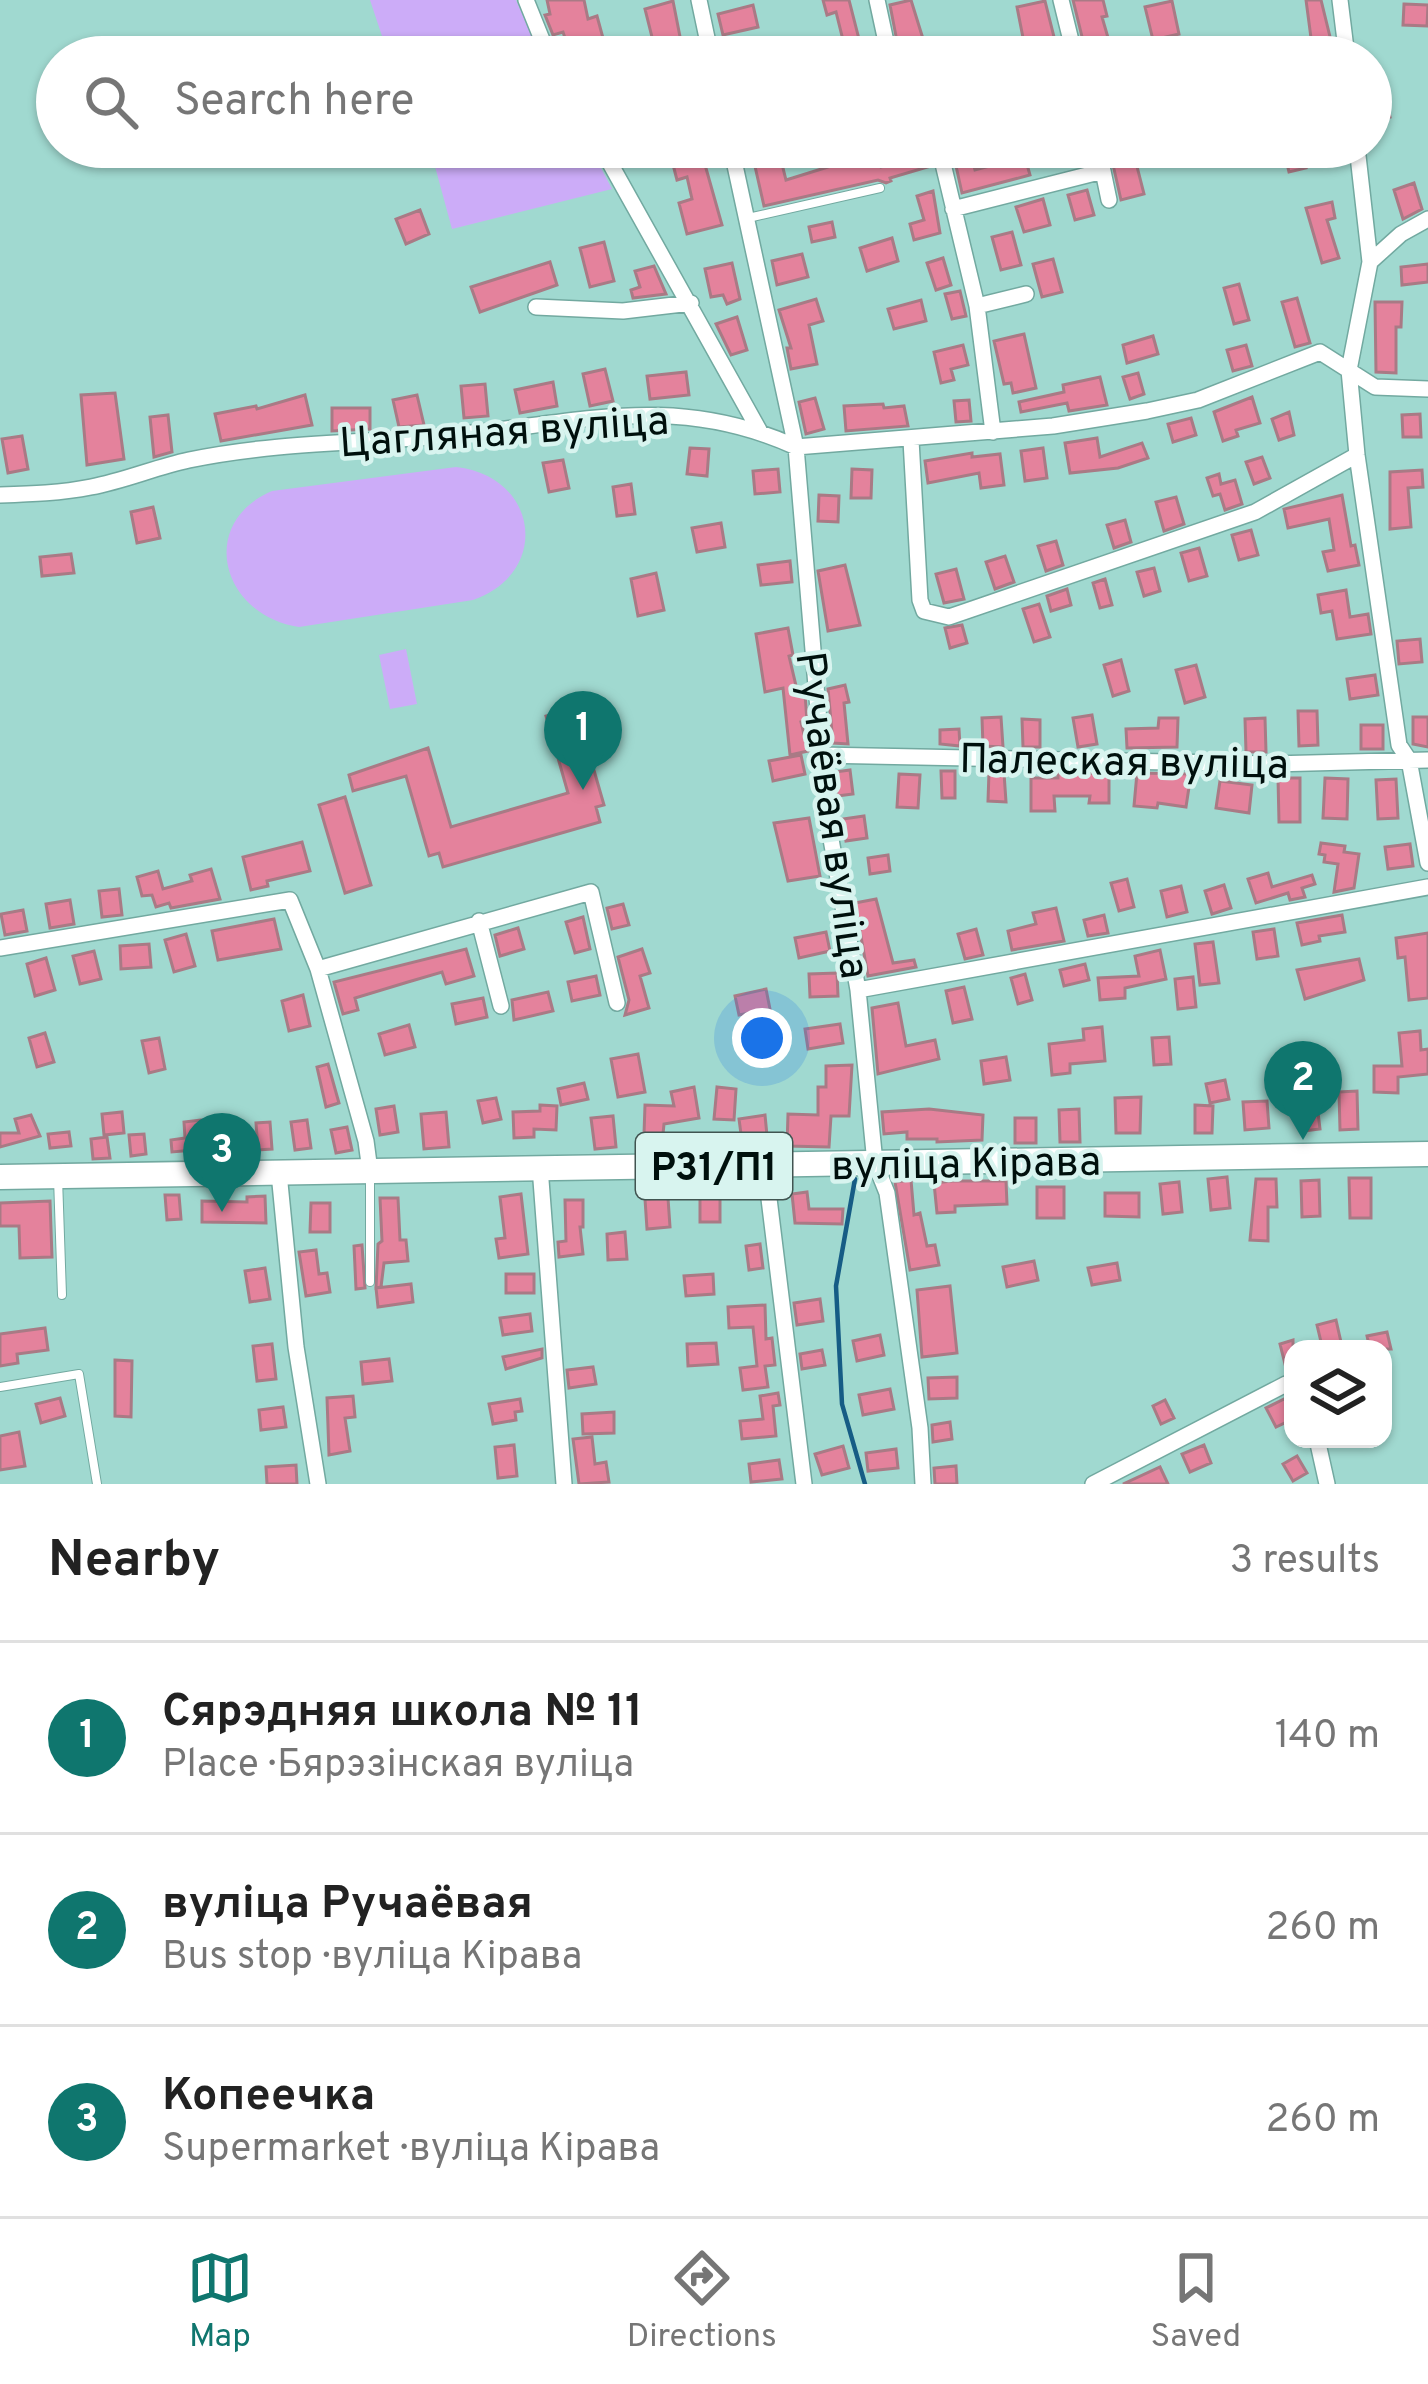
<!DOCTYPE html>
<meta charset="utf-8">
<style>
:root{--surface:#fff;--page:#f6f6f6;--text:#222;--muted:#767676;--line:#e0e0e0;--accent:#0f766e}
body{margin:0;font-family:Overpass,sans-serif;background:var(--page);color:var(--text)}
.controls{position:absolute;right:36px;bottom:36px;display:grid;overflow:hidden;border-radius:24px;box-shadow:0 3px 9px #0004}
.controls button{width:108px;height:108px;display:grid;place-items:center;padding:0;border:0;border-bottom:3px solid var(--line);background:var(--surface);color:var(--text);font:60px sans-serif}
.you{position:absolute;left:762px;top:1038px;width:42px;height:42px;margin:-30px;border:9px solid #fff;border-radius:50%;background:#1a73e8;box-shadow:0 0 0 18px #1a73e833}
.badge{display:grid;place-items:center;width:78px;height:78px;border-radius:50%;background:var(--accent);color:#fff;font-size:39px;font-weight:700}
.pin{position:absolute;translate:-50% -99px;filter:drop-shadow(0 3px 6px #0008)}
.pin::after{content:'';position:absolute;top:63px;width:42px;height:36px;background:inherit;clip-path:polygon(0 0,100% 0,50% 100%)}
.list{margin:0;padding:0;list-style:none}
h2{display:flex;justify-content:space-between;align-items:center;height:156px;margin:0;padding:0 48px;font-size:51px}
h2 small{font-size:39px;font-weight:400;color:var(--muted)}
.list li{display:grid;grid-template-columns:78px 1fr auto;gap:36px;align-items:center;box-sizing:border-box;height:192px;padding:0 48px;border-top:3px solid var(--line)}
.list b{display:block;font-size:45px;white-space:nowrap}
.list p{margin:0;font-size:39px;white-space:nowrap;color:var(--muted)}
.list em{font-size:39px;font-style:normal;color:var(--muted)}
.icon{flex:none;width:66px;height:66px;fill:none;stroke:currentColor;stroke-width:2;stroke-linecap:round;stroke-linejoin:round}
.map{position:relative;flex:none;width:1428px;height:1484px;overflow:hidden}
.search{position:absolute;background:var(--surface);box-shadow:0 3px 9px #0004;left:36px;right:36px;top:36px;height:132px;display:flex;align-items:center;gap:30px;box-sizing:border-box;padding:0 42px;border-radius:66px;color:var(--muted);font-size:45px}
.sheet{height:732px;background:var(--surface)}
nav{display:flex;justify-content:space-around;align-items:center;box-sizing:border-box;height:168px;border-top:3px solid var(--line);background:var(--surface);font-size:33px;color:var(--muted)}
nav a{display:grid;justify-items:center;gap:6px}
nav .on{color:var(--accent)}
.map>svg:first-child{display:block}
</style>
<div class="map">
<svg width="1428" height="1484" viewBox="0 0 1428 1484">
<rect width="100%" height="100%" fill="#a0d9d0"/>
<path fill="#ccacf8" d="M370,0H516L541,57H389Z
M420,147H590L612,189L452,229L430,148Z
M456,467C538,476 552,572 473,600L299,627C221,615 197,523 272,491Z
M406,649L417,704L390,709L379,655Z"/>
<g fill="none" stroke-linecap="round" stroke-linejoin="round">
<path stroke="#165c85" stroke-width="4.5" d="M855,1179L836,1286L842,1404L865,1484"/>
</g>
<path fill="#e4829c" stroke="#a97a85" stroke-width="3" d="M547,0H584L588,19L597,16L603,38L567,44L563,32L553,35L545,15L550,14Z
M823,0H849L861,47L857,53L847,56L836,12L827,15Z
M911,0L928,55L900,57L890,5Z
M1073,0H1103L1107,16L1102,17L1113,55L1087,57Z
M1306,0H1321L1333,49L1313,53Z
M673,1L684,57H657L645,9Z
M1045,1L1056,45L1026,53L1017,7Z
M1172,1L1179,34L1153,40L1145,7Z
M1404,4L1428,5L1427,26L1403,25Z
M753,5L758,27L723,35L718,14Z
M1386,97L1390,117L1371,121V99Z
M700,147L722,225L687,234L679,203L692,199L687,177L677,180L670,153Z
M854,147H875L881,167L908,160L904,147H926L931,166L890,178L891,181L886,183L878,180L764,206L754,162L780,156L786,180L857,158Z
M969,147L975,170L1009,161L1006,150L1022,147L1030,175L962,193L952,148Z
M1109,147H1132L1144,194L1121,200Z
M1283,147H1300L1306,168L1289,172Z
M1414,183L1422,209L1403,219L1394,190Z
M1087,190L1094,215L1075,220L1068,195Z
M933,191L940,233L914,240L910,224L924,220L917,196Z
M1043,199L1050,225L1024,232L1016,207Z
M1332,202L1335,218L1327,220L1339,258L1322,263L1306,208Z
M420,210L429,234L406,244L396,219Z
M832,222L835,237L812,242L809,227Z
M1012,232L1021,265L1001,270L992,237Z
M892,238L898,261L867,271L860,248Z
M604,242L614,281L590,287L580,248Z
M802,254L808,277L777,285L772,261Z
M943,258L951,285L936,290L927,263Z
M1053,259L1062,292L1042,297L1033,264Z
M550,262L557,285L480,312L471,287Z
M732,263L740,299L727,304L723,295L711,297L705,269Z
M1428,264V282L1402,285L1401,267Z
M654,266L666,294L633,298L631,290L640,287L635,271Z
M1239,284L1249,320L1234,324L1224,288Z
M960,291L966,316L952,319L945,294Z
M1297,298L1310,343L1295,347L1282,302Z
M816,299L823,321L809,325L817,364L791,369L787,348H791L779,310Z
M921,300L926,321L894,329L888,309Z
M1375,302H1402L1401,327H1396V373L1376,372Z
M737,317L747,350L731,355L716,324Z
M1024,334L1036,388L1013,393L1011,383L1004,384L994,341Z
M1153,336L1158,354L1127,363L1123,345Z
M963,345L968,365L951,369L954,380L941,383L934,352Z
M1246,345L1252,366L1233,371L1227,350Z
M605,369L613,401L590,406L583,374Z
M686,372L689,395L650,399L647,376Z
M1138,373L1144,394L1130,399L1123,377Z
M1100,377L1107,405L1069,411L1067,403L1021,412L1019,402L1064,392L1063,385Z
M553,382L557,406L520,413L515,390Z
M485,384L488,416L464,418L461,386Z
M115,393L124,459L87,465L81,395Z
M305,395L312,425L221,441L215,414L256,406L257,409Z
M417,395L424,425L399,427L393,400Z
M1252,397L1260,423L1236,430L1238,436L1223,441L1214,412Z
M815,398L824,429L806,434L799,402Z
M969,400L971,421L956,422L954,401Z
M883,404L884,408L904,406L908,426L846,431L844,406Z
M332,408H370V429L332,431Z
M1289,412L1294,435L1279,440L1272,419Z
M1420,414L1421,437H1403L1402,415Z
M168,415L172,452L154,457L150,417Z
M1191,418L1196,435L1173,442L1168,424Z
M22,436L28,469L8,473L2,439Z
M1097,438L1100,457L1142,443L1148,458L1118,468L1070,473L1065,443Z
M690,448L709,449L707,476L687,474Z
M1043,448L1047,478L1025,481L1021,451Z
M972,453V457L1000,454L1004,485L981,488L979,473L928,483L925,461Z
M1262,457L1270,478L1254,484L1246,462Z
M563,460L569,488L549,492L543,463Z
M778,469L780,492L755,494L753,471Z
M852,469L872,470L871,498H851Z
M1422,470L1423,487L1408,488L1411,527L1390,529V472Z
M1219,474L1221,484L1235,480L1242,504L1225,510L1220,494L1213,496L1207,478Z
M631,484L635,514L617,516L613,487Z
M819,495L839,496L838,522L818,521Z
M1342,495L1351,546L1355,545L1359,565L1328,571L1323,552L1334,550L1329,519L1288,528L1284,509Z
M1176,497L1184,524L1164,531L1156,502Z
M153,507L160,538L137,543L131,512Z
M1125,520L1131,542L1114,548L1107,525Z
M721,523L725,547L697,552L692,528Z
M1251,530L1258,555L1239,560L1232,535Z
M1056,541L1063,565L1046,571L1038,546Z
M1199,548L1207,576L1189,581L1181,553Z
M71,554L74,573L42,576L40,557Z
M1005,556L1014,582L995,589L986,562Z
M790,561L792,582L761,585L758,565Z
M845,565L860,625L828,631L818,571Z
M1154,568L1160,591L1144,596L1137,572Z
M956,569L964,599L944,603L936,574Z
M656,573L664,610L638,616L631,579Z
M1105,579L1112,605L1100,608L1093,583Z
M1067,589L1071,605L1051,611L1047,596Z
M1346,590L1350,617L1368,614L1371,634L1337,639L1332,611L1321,613L1318,595Z
M1039,604L1050,637L1034,642L1023,609Z
M962,625L967,643L950,648L945,628Z
M788,628L793,655L789,656L798,694H805L807,721L801,722L808,751L790,755L783,688L765,692L756,634Z
M1420,639L1422,662L1399,664L1397,641Z
M1121,660L1129,691L1113,696L1104,665Z
M1196,665L1205,697L1185,703L1176,670Z
M1375,675L1378,695L1350,699L1347,679Z
M845,685L849,702L844,703L848,744L833,743L828,689Z
M576,708L604,805L596,807L600,822L443,867L439,853L429,856L406,776L353,791L349,775L428,748L451,827L568,793L546,716Z
M1298,711H1317L1318,745L1299,746Z
M1092,715L1097,744L1078,747L1073,718Z
M1001,717L1003,747L983,746L982,718Z
M1413,717H1428V747L1413,744Z
M1159,718H1178L1177,747L1127,748L1126,729L1158,728Z
M1265,718L1266,752H1246L1245,719Z
M1022,719L1040,720V747H1023Z
M1361,725H1383V749H1361Z
M959,729L960,746L940,744V730Z
M801,755L805,774L773,781L769,761Z
M850,770L853,794L837,796L835,772Z
M941,771H955V798H942Z
M989,772L1004,773L1006,802L988,801Z
M1058,772L1109,774V803H1089L1090,796H1054L1055,811H1031V778H1058Z
M1137,773L1191,774L1186,807L1158,803L1157,808L1134,806Z
M899,774L920,775L918,808L897,807Z
M1278,778H1300V822H1279Z
M1325,778L1348,779L1347,819L1323,818Z
M1396,779L1398,818L1378,819L1376,780Z
M1220,781L1252,785L1249,813L1216,808Z
M345,797L371,885L345,893L319,805Z
M864,816L867,838L846,841L843,819Z
M809,818L820,876L788,881L774,823Z
M302,842L310,871L267,881L268,886L251,890L243,857Z
M1321,843L1345,846L1344,852L1359,854L1354,888L1334,892L1338,864L1324,862L1325,855L1319,854Z
M1410,844L1413,866L1388,869L1385,847Z
M888,855L890,871L870,874L868,858Z
M211,869L220,899L171,908L169,903L156,907L152,895L142,896L137,877L158,871L163,889L192,881L190,875Z
M1268,873L1272,887L1312,875L1315,884L1302,888L1305,897L1290,900L1288,893L1256,903L1248,879Z
M1127,879L1134,907L1119,911L1111,883Z
M1224,885L1231,908L1212,914L1205,891Z
M1181,886L1187,912L1167,917L1161,891Z
M119,889L122,915L102,917L99,891Z
M876,899L893,963L914,960L916,967L868,976L855,903Z
M70,900L74,924L50,928L46,904Z
M623,904L629,925L612,929L607,908Z
M1056,908L1064,941L1012,950L1008,931L1036,924L1033,913Z
M23,910L27,931L5,935L1,914Z
M1104,915L1108,933L1088,936L1084,920Z
M1342,915L1345,932L1319,936L1320,941L1302,945L1297,923Z
M583,917L590,949L575,953L566,922Z
M274,919L281,949L218,960L212,931Z
M518,928L524,949L500,956L495,935Z
M976,929L983,955L965,959L958,934Z
M1274,929L1278,956L1257,959L1253,932Z
M826,932L830,951L799,958L795,938Z
M1428,933V998L1409,1000L1405,957L1398,958L1396,938Z
M186,934L195,966L174,972L165,940Z
M1213,942L1219,983L1200,985L1195,944Z
M149,944L151,967L121,969L120,946Z
M466,949L474,976L446,984L442,972L408,982L355,998L358,1010L343,1014L334,982Z
M642,949L650,973L640,976L649,1008L625,1015L629,1000L618,957Z
M1160,950L1166,979L1125,988V998L1100,1000L1098,978L1139,976L1135,956Z
M94,951L101,979L80,984L73,956Z
M46,958L55,990L35,996L27,964Z
M1359,959L1364,980L1305,999L1297,970Z
M1085,964L1089,980L1064,986L1060,970Z
M837,973L838,996L810,997L809,974Z
M1025,974L1032,1000L1018,1004L1011,978Z
M596,976L600,995L572,1001L568,982Z
M1193,977L1196,1007L1178,1009L1175,979Z
M964,987L972,1019L953,1023L946,991Z
M766,989L770,1009L739,1015L735,996Z
M548,992L553,1011L514,1020L512,1000Z
M303,995L310,1026L289,1031L282,1001Z
M483,998L487,1017L456,1024L452,1004Z
M898,1003L906,1046L935,1040L939,1059L878,1074L872,1008Z
M840,1024L843,1043L808,1049L805,1029Z
M409,1025L415,1047L385,1055L379,1034Z
M1102,1027L1105,1061L1070,1064V1073L1052,1075L1049,1044L1084,1040L1083,1029Z
M1420,1031L1421,1050L1428,1049V1074L1398,1077V1093L1374,1092V1066H1402L1399,1033Z
M45,1033L54,1062L37,1067L29,1038Z
M1169,1037L1171,1064L1154,1065L1152,1038Z
M159,1038L165,1069L149,1073L142,1041Z
M638,1054L645,1092L618,1097L611,1059Z
M1006,1057L1010,1080L984,1084L981,1061Z
M328,1064L339,1103L326,1107L317,1067Z
M852,1065L849,1116H831L829,1147L787,1146L788,1114L818,1115V1087H826V1066Z
M1225,1080L1229,1099L1210,1103L1206,1084Z
M584,1083L588,1099L561,1105L558,1089Z
M1301,1084L1303,1103L1277,1106L1275,1087Z
M694,1087L699,1118L664,1124L663,1134H644L645,1105L674,1106L671,1092Z
M717,1087L736,1089L734,1120L714,1119Z
M1357,1091L1358,1129L1340,1130L1339,1092Z
M1141,1097L1140,1133H1116L1115,1098Z
M496,1098L501,1119L483,1123L478,1101Z
M1267,1101L1269,1128L1245,1130L1243,1102Z
M1317,1104L1320,1129L1303,1131L1300,1106Z
M540,1105L557,1106L556,1130L534,1129V1137L514,1138L513,1112L540,1111Z
M1195,1105L1213,1106L1212,1133H1195Z
M394,1106L398,1132L380,1135L376,1109Z
M929,1109L983,1115L982,1140L937,1142V1139H907V1132L884,1134L882,1112Z
M1079,1109L1080,1142H1060L1059,1110Z
M122,1112L124,1133L104,1135L102,1114Z
M446,1112L449,1147L424,1149L421,1114Z
M31,1115L40,1136L0,1147V1133H19L15,1119Z
M765,1115L768,1146L743,1149L739,1119Z
M613,1116L616,1147L595,1149L591,1118Z
M1015,1118H1036V1143H1015Z
M201,1120L236,1122V1153H218V1148L172,1152L171,1140L185,1138L184,1122Z
M307,1120L311,1148L295,1150L291,1122Z
M270,1122L272,1149L258,1150L256,1123Z
M347,1127L352,1150L336,1153L331,1130Z
M69,1132L71,1146L50,1148L48,1134Z
M144,1134L146,1154L131,1156L129,1135Z
M107,1137L110,1158L93,1159L91,1139Z
M1227,1177L1230,1208L1211,1210L1208,1179Z
M1349,1178H1371V1218H1350Z
M1256,1179H1276L1277,1207H1268V1241L1250,1240Z
M911,1180L914,1215L920,1213L927,1246L935,1245L939,1265L910,1270L895,1182Z
M1319,1180L1320,1216L1302,1217L1301,1181Z
M952,1181H1006L1007,1204L955,1206V1212L937,1213L934,1183Z
M1179,1182L1182,1212L1163,1214L1160,1184Z
M1037,1187H1064V1218H1037Z
M807,1192L809,1209H843L842,1224L795,1223L792,1194Z
M1105,1193H1139V1217L1105,1216Z
M521,1194L528,1254L499,1258L496,1239L505,1238L500,1197Z
M700,1194H720V1222H700Z
M165,1195H179L181,1219L167,1220Z
M265,1196L266,1223L202,1222V1201L247,1202V1197Z
M380,1198H398L400,1240H406L408,1261L384,1263L381,1287L376,1288L378,1244L382,1241Z
M668,1198L670,1227L647,1229L645,1199Z
M565,1200H583V1227H580L583,1254L559,1257L558,1242L566,1241Z
M50,1201L52,1257L20,1258L19,1226H0V1203Z
M311,1203H330V1232H310Z
M625,1232L627,1259L608,1260L607,1234Z
M760,1244L763,1268L749,1270L746,1246Z
M362,1245L365,1288L356,1289L354,1246Z
M316,1250L319,1274L327,1273L330,1292L306,1296L299,1252Z
M1034,1261L1038,1280L1007,1287L1003,1267Z
M1117,1263L1120,1280L1092,1285L1088,1268Z
M265,1268L270,1299L250,1302L245,1271Z
M506,1274H534V1293H506Z
M713,1274L714,1294L686,1296L684,1276Z
M411,1284L413,1302L378,1307L376,1288Z
M950,1286L957,1353L922,1357L917,1290Z
M820,1299L823,1321L797,1325L794,1303Z
M765,1305L766,1339L772,1338L775,1365L765,1366L768,1387L743,1390L740,1368L757,1366L753,1327L729,1328L728,1307Z
M530,1314L532,1331L503,1335L500,1318Z
M1336,1320L1341,1342L1322,1346L1317,1325Z
M45,1328L48,1350L17,1354L18,1363L0,1366V1334Z
M1387,1332L1391,1349H1370L1367,1336Z
M880,1335L884,1355L857,1361L853,1341Z
M1293,1340V1374L1287,1372L1280,1344Z
M716,1343L718,1364L688,1366L687,1344Z
M272,1344L276,1379L257,1381L253,1346Z
M542,1349V1358L506,1369L503,1357Z
M822,1350L825,1365L802,1369L800,1354Z
M389,1359L392,1381L363,1384L361,1362Z
M115,1360L132,1361L131,1417L115,1416Z
M593,1367L596,1384L569,1388L567,1370Z
M957,1377V1398L929,1399L928,1378Z
M890,1389L894,1409L863,1415L859,1395Z
M778,1393L780,1405L773,1406L776,1436L742,1439L740,1421L763,1419L760,1396Z
M353,1396L355,1417L345,1418L350,1451L329,1455L327,1398Z
M60,1398L65,1416L41,1423L36,1404Z
M1286,1398L1293,1419L1276,1427L1266,1408Z
M520,1399L522,1411L515,1412L516,1420L493,1424L489,1404Z
M1165,1400L1174,1418L1161,1424L1153,1406Z
M283,1407L286,1427L261,1430L259,1410Z
M614,1412V1433L583,1434L582,1414Z
M950,1422L952,1439L933,1442L932,1425Z
M19,1432L25,1466L0,1470V1436Z
M592,1437L595,1464L606,1462L609,1482L579,1484L573,1439Z
M514,1445L517,1476L498,1478L495,1447Z
M1204,1445L1211,1463L1190,1472L1182,1454Z
M843,1446L849,1468L822,1475L815,1454Z
M896,1449L898,1468L868,1471L866,1453Z
M1297,1456L1307,1473L1293,1481L1283,1464Z
M779,1460L782,1479L751,1482L749,1464Z
M296,1465L297,1484H267L266,1467Z
M956,1466L957,1484H935L934,1468Z
M1160,1467L1168,1484H1123Z"/>
<g fill="none" stroke-linecap="round" stroke-linejoin="round">
<defs>
<path id="lane" d="M748,218L880,188
M58,1178L62,1295
M370,1178V1282
M0,1387L79,1374L97,1484"/>
<path id="street" d="M526,0L549,57
M699,0L711,57
M1061,0L1075,57
M1340,0L1347,57
M868,57L888,51L877,0
M601,147L759,430
M731,147L796,447L827,817L858,990L875,1163L887,1193L920,1428L923,1484
M939,147L977,306L993,432
M1097,147L1103,171
M1357,147L1370,262L1349,370L1357,455L1399,745L1409,760L1428,863
M953,209L1103,171L1109,200
M1370,262L1401,234L1428,219
M977,306L1026,294
M536,307L623,311L691,303
M911,440L920,600L924,611L949,617L1255,512L1357,455
M0,495C31,494 61,493 91,487C124,481 156,467 189,460C275,442 366,443 454,435C578,423 675,392 796,447L1053,426L1147,411L1198,400L1320,352L1375,387L1428,389
M820,755L1271,764L1428,760
M479,921L501,1006
M0,948L290,900L318,969L366,1141L370,1171
M318,969L591,892L617,1003
M858,990L1428,887
M765,1166L804,1484
M540,1167L564,1484
M279,1173L296,1347L318,1484
M1317,1439L1327,1484
M1093,1484L1286,1384L1293,1386"/>
<path id="primary" d="M0,1177L1428,1154"/>
</defs>
<use href="#lane" stroke="#72a9a0" stroke-width="10"/>
<use href="#street" stroke="#72a9a0" stroke-width="18"/>
<use href="#primary" stroke="#72a9a0" stroke-width="27"/>
<use href="#lane" stroke="#fff" stroke-width="8"/>
<use href="#street" stroke="#fff" stroke-width="15"/>
<use href="#primary" stroke="#fff" stroke-width="24"/>
</g>
<g text-anchor="middle" stroke-width="9" stroke-linejoin="round" paint-order="stroke">
<rect fill="#d8f4ef" stroke="#415451" stroke-width="3" x="636" y="1133" width="156" height="66" rx="9"/>
<g font-size="39" font-weight="bold" fill="#00100d">
<text x="714" y="1180">Р31/П1</text>
</g>
<g font-size="42" fill="#00100d" stroke="#d8f4ef">
<text transform="translate(504 430) rotate(-4)" y="15">Цагляная вуліца</text>
<text transform="translate(1124 760) rotate(1)" y="15">Палеская вуліца</text>
<text transform="translate(834 815) rotate(82)" y="15">Ручаёвая вуліца</text>
<text transform="translate(966 1162) rotate(-1)" y="15">вуліца Кірава</text>
</g>
</g>
</svg>
<div class="controls">
<button><svg class="icon" aria-label="layers" viewBox="0 0 24 24"><path d="M12 4l9 5-9 5-9-5zM3 14l9 5 9-5"/></svg></button>
</div>
<div class="you"></div>
<div class="pin badge" style="left:583px;top:790px">1</div>
<div class="pin badge" style="left:1303px;top:1140px">2</div>
<div class="pin badge" style="left:222px;top:1212px">3</div>
<div class="search"><svg class="icon" aria-label="search" viewBox="0 0 24 24"><circle cx="10" cy="10" r="6"/><path d="M15 15l6 6"/></svg>Search here</div>
</div>
<section class="sheet">
<h2>Nearby<small>3 results</small></h2>
<ul class="list">
<li><span class="badge">1</span><div><b>Сярэдняя школа № 11</b><p>Place · Бярэзінская вуліца</p></div><em>140 m</em></li>
<li><span class="badge">2</span><div><b>вуліца Ручаёвая</b><p>Bus stop · вуліца Кірава</p></div><em>260 m</em></li>
<li><span class="badge">3</span><div><b>Копеечка</b><p>Supermarket · вуліца Кірава</p></div><em>260 m</em></li>
</ul>
</section>
<nav>
<a class="on"><svg class="icon" aria-label="map" viewBox="0 0 24 24"><path d="M3 6l6-2 6 2 6-2v14l-6 2-6-2-6 2zM9 4v14M15 6v14"/></svg>Map</a>
<a><svg class="icon" aria-label="directions" viewBox="0 0 24 24"><path d="M12 3l9 9-9 9-9-9zM9 14v-3h6M13 9l2 2-2 2"/></svg>Directions</a>
<a><svg class="icon" aria-label="saved" viewBox="0 0 24 24"><path d="M7 4h10v16l-5-4-5 4z"/></svg>Saved</a>
</nav>
